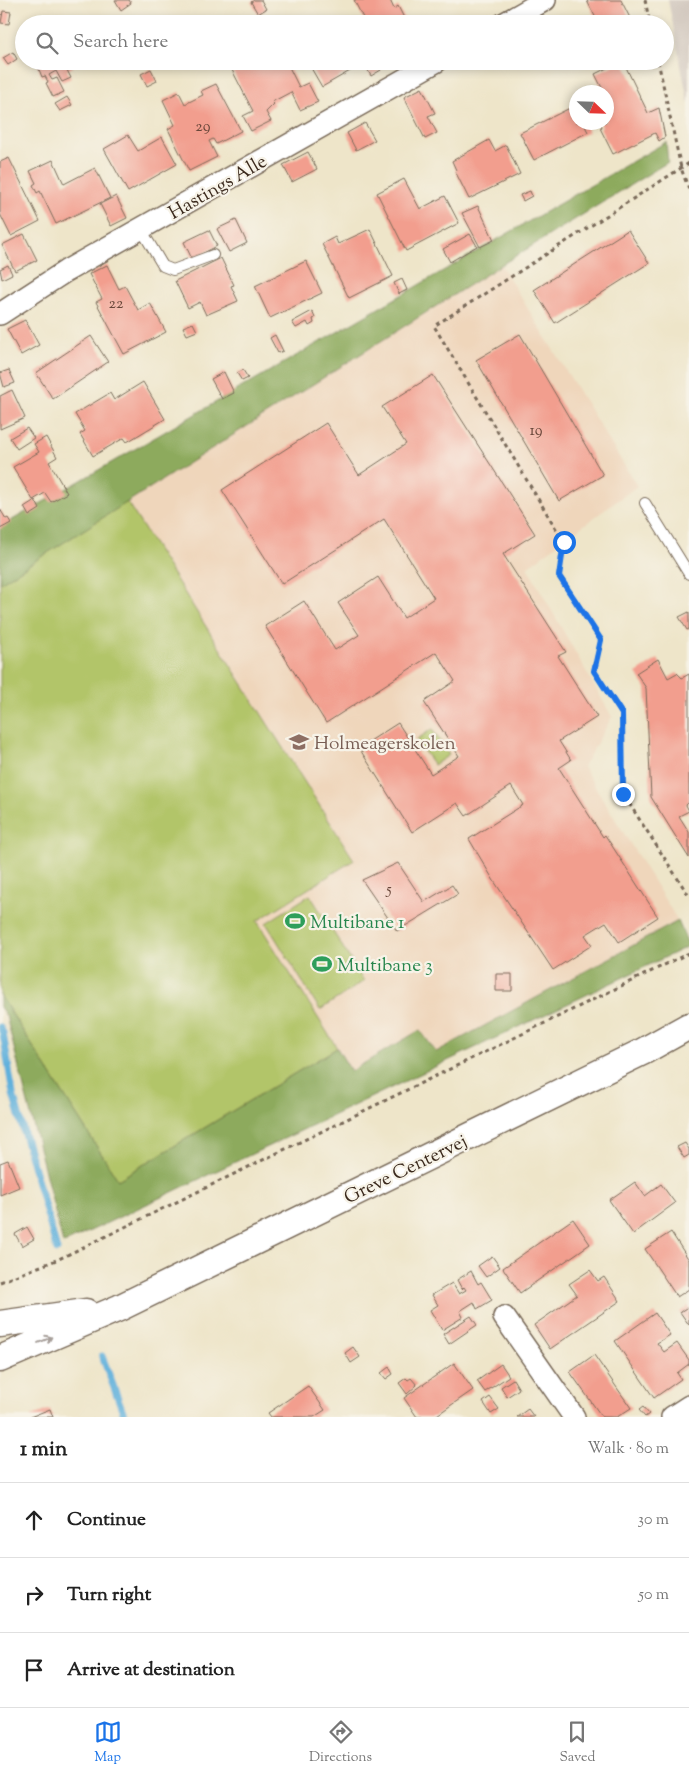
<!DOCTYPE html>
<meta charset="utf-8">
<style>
:root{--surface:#fff;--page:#f6f6f6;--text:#222;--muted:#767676;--line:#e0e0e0;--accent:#1a73e8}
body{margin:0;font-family:"Sorts Mill Goudy",serif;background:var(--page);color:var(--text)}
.compass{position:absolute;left:569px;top:85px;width:45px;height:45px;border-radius:50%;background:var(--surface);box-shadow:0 2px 8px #0003;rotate:113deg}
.stop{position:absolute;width:15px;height:15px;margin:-11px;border:4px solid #1a73e8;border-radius:50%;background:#fff}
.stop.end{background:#1a73e8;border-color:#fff;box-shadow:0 1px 5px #0008}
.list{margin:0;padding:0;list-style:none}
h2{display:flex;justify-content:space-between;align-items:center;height:65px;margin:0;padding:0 20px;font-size:21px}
h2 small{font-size:16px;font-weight:400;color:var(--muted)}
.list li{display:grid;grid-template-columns:32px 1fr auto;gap:15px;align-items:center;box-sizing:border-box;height:75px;padding:0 20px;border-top:1px solid var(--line)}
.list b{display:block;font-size:19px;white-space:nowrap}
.list em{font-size:16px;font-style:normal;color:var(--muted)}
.icon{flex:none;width:28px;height:28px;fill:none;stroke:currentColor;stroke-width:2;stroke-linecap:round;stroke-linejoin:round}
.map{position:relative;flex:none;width:689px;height:1417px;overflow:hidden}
.search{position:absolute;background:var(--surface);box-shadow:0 2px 8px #0003;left:15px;right:15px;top:15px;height:55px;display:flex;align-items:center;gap:12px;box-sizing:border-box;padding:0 18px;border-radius:28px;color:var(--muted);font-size:19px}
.sheet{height:290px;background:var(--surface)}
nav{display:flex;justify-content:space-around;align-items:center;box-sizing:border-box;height:70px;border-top:1px solid var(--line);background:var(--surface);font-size:14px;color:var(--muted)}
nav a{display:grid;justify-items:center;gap:2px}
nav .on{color:var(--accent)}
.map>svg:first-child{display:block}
</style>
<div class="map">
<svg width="689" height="1417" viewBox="0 0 689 1417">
<rect width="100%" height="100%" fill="#f7f3e8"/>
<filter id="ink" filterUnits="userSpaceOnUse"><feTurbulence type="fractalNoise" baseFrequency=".02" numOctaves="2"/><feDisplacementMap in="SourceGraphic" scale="10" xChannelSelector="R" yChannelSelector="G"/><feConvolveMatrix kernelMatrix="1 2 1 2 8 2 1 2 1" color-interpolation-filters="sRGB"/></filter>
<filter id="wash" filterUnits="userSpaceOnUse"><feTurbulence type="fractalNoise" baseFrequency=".0096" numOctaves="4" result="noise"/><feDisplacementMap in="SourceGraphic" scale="20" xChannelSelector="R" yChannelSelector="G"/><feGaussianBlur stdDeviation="1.12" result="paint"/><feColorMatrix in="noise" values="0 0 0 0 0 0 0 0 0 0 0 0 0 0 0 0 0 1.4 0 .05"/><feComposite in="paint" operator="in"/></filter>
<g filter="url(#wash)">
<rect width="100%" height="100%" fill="#eee5c9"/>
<path fill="#efd6bb" d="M501,265L637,486L527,567L612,717L583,767L678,921L436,1052L420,1030L351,1071L337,1049L118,1180L0,995V583Z"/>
<path fill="#cdc2b9" d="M668,0H689V102L688,101Z"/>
<path fill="#b2c569" stroke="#767844" d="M127,502L354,860L257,921L337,1048L118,1180L0,995V583Z
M432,729L449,755L434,765L416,740Z
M310,895L364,981L320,1010L266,923Z"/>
<path fill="#8daa5d" stroke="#646a3e" d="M666,142L668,162L501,265L0,583V527Z
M678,921L689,946L63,1244L6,1016L0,1007V995L118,1180L337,1048L351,1071L420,1030L436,1052Z"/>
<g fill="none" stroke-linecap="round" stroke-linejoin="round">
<path stroke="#61b1dc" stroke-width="7" d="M0,1027L3,1033L13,1094L57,1250
M102,1356L125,1417"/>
</g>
<g id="blocks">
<path fill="#f29e8e" d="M115,0H129L131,3L121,10Z
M254,0H261L266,9L258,14L251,2Z
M354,0H390L394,9L398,6L407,24H375L374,22L366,24Z
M590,0H621L631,20L625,24H599L587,1Z
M3,11L11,12L9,24L1,23Z
M54,17L68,24H50Z
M13,52L17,59L8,65L3,58Z
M70,61L73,67L67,70L71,78L62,82L56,71L49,75L52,80L57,78L64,92L53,97L46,83L48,82L45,76L42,77L36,62Z
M233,61H241L243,64L246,63L245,61H286L299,87L308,83L318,102L300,110L291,92L272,102L274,104L266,112L271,121L251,131L243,116L253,111L232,70L234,69L231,62Z
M307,61H376L381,70L371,76L364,63L322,87Z
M621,61H623L648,113L659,108L665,137L659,141L655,133L613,154L600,128L602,127L600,122H606V109L611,107L606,97V92H604L595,74Z
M151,69L157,81L147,86L141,74Z
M216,84L241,131L216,144L213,139L209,141L217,157L189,171L168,129L175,125L163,100L179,92L185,104L203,95L201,91Z
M422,88L435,113L428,116L437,133L425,139L404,97Z
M67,97L72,105L60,111L55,104Z
M574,106L576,111V122H583L588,132L534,160L520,133Z
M365,123L375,140L356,150L347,133Z
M128,135L138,151L162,137L177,164L128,192L104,149Z
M489,140L495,151L506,145L520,174L469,199L455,171L456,170L452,161Z
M308,152L317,169L292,182L283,165Z
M9,158L40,221L11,236L0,214V162Z
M53,160L64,184L95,168L110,198L56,224L40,191L37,193L33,185L36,183L30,171Z
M404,179L420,209L445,196L459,223L406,251L377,193Z
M530,191L532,196L523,201L520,195Z
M116,196L127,218L111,226L100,204Z
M478,206L494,240L480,247L462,213Z
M236,220L247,243L229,252L217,229Z
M370,229L393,276L349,298L322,244L335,237L338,244Z
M209,230L217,246L192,259L184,242Z
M628,230L649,263L555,323L534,290Z
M24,234L37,260L15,271L2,245Z
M470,234L477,246L450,262L443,249Z
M221,258L234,285L231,286L238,301L206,315L200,302L188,308L175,281Z
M306,261L322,293L270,318L255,286Z
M8,265L12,274L2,279L0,269Z
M107,265L119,289L125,286L138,310L150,303L166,332L124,354L96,302L102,299L89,274Z
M402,279L407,290L399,294L394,283Z
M312,311L315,318L313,319L314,323L309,326L307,322L296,328L292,322Z
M25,320L39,345L21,355L7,329Z
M193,323L197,331L187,335L183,327Z
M520,334L603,475L559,501L476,360Z
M275,335L283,351L278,353L270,338Z
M91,336L108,362L53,399L36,373Z
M9,370L15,383L4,387L0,373Z
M243,370L248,378L242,381L237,373Z
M224,372L234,393L222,399L211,379Z
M433,375L535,534L503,554L566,652L558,656L597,717L559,741L571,760L559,768L603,837L605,835L658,917L619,942L606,922L585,935L592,945L553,970L494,881L469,839L523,805L511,786L466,816L457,803L412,832L359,748L398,723L431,774L459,756L424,702L455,681L436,652L326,723L265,626L304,601L335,650L359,635L338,603L378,577L404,618L434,598L384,519L282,584L222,490L326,423L359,475L406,444L382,407Z
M143,382L165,419L127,442L124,438L93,456L80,434L85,431L75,414L110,393L114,400Z
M12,390L25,418L0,429V396Z
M27,428L34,438L17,449L10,438Z
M46,437L57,457L49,462L67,493L51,502L45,493L33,500L13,467L39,452L34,444Z
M35,500L40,509L29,516L24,507Z
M0,509L6,519L8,518L11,523L0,529Z
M689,612V629L687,630L679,617Z
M658,659L668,678L677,673L682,678L689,674V802L686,805L689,811L679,816L689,832V858L651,797L646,688L636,673Z
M398,863L424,902L452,885L458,894L397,931L362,880Z
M496,974H512V991H496Z
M685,1143L689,1149V1155L684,1158L677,1147Z
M8,1160L19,1187L0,1195V1163Z
M635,1182L645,1196L661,1184L675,1203L633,1234L609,1200Z
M573,1219L590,1244L520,1293L503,1268Z
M27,1227L34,1239L22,1246L15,1234Z
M671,1232L689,1260V1289L677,1297L645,1249Z
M492,1256L500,1267L486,1277L478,1266Z
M590,1270L598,1281L604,1277L620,1301L550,1349L534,1325L577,1295L569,1284Z
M471,1271L478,1284L481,1282L492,1300L477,1309L474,1302L460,1311L463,1317L442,1330L430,1310L438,1305L432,1295L452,1283L459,1294L466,1290L464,1287L462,1289L457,1280Z
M689,1306V1325L680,1312Z
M655,1313L670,1335L657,1343L664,1352L677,1343L689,1360V1364L677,1373L681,1379L654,1398L615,1341Z
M471,1316L477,1325L449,1344L443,1334Z
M353,1347L360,1357L351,1363L345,1353Z
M594,1355L631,1408L617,1417H602L570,1372Z
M454,1363L473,1390L434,1417H417L404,1398Z
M501,1364L509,1376L485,1392L477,1381Z
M389,1367L393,1374L386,1379L381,1373Z
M406,1378L408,1380L411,1378L417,1385L407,1394L399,1383Z
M513,1379L519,1389L507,1397L501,1387Z
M308,1386L325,1410L314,1417H271L268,1413Z
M490,1397L499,1409L491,1414L483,1402Z
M643,1407L649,1414L645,1417L639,1410Z
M50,1409L53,1417H30Z
M528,1409L534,1417H517Z"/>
</g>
</g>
<g filter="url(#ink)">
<use href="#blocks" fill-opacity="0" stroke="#7a6b5a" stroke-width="1"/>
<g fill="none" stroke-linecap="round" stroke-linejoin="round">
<defs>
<path id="service" d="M141,229L163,266L173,270L213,255
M645,503L689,574"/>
<path id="minor" d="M503,24L545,0
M0,314L66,271L437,61
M504,1317L574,1417
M672,1417L689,1406"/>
<path id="tertiary" d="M0,1324L86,1312
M0,1359L119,1308L642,1052L689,1026"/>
</defs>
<use href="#service" stroke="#7a6b5a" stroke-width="12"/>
<use href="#minor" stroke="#7a6b5a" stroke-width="24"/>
<use href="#tertiary" stroke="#7a6b5a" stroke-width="29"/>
<path stroke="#7a6b5a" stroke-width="3" stroke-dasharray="4 4" stroke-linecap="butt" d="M645,0L650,24
M658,61L681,168L689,190
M689,163L434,326L564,542L559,575L601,640L594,671L622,714L623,794L689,896
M0,1282L59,1259L689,953"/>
<use href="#service" stroke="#fff" stroke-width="10"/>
<use href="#minor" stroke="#fff" stroke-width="21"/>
<use href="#tertiary" stroke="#fff" stroke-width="26"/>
</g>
<defs><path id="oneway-shaft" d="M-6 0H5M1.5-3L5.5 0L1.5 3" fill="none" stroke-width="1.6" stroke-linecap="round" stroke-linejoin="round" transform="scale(1.25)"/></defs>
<use stroke="#a79f9a" href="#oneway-shaft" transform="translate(45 1340) rotate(-23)"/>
</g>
<g fill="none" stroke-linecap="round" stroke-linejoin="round" filter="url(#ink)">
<path stroke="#1a73e8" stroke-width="6" d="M564,542L559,576L601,640L594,671L622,714L623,794"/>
</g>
<defs>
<symbol id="school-bare" viewBox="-9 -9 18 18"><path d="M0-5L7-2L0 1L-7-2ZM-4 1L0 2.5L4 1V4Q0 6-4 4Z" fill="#8d6e63" stroke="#f7f3e8" stroke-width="2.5" paint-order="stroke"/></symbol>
<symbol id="stadium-bare" viewBox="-9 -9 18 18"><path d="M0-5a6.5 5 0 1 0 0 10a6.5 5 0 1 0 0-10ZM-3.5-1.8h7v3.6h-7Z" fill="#2e9e5b" stroke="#f7f3e8" stroke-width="2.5" paint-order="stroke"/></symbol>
</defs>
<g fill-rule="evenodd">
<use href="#school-bare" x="285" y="728" width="28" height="28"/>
<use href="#stadium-bare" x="281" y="907" width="28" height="28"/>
<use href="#stadium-bare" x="308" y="950" width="28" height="28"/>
</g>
<g text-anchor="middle" stroke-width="4.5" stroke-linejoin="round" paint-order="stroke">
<g font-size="16" fill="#69473a">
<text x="203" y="131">29</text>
<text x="116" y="308">22</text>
<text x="536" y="435">19</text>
<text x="389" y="894">5</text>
</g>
<g font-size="19" fill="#3b2a1e" stroke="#f7f3e8">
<text transform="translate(217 186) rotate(-30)" y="7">Hastings Alle</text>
<text transform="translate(405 1168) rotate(-26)" y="7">Greve Centervej</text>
</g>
<g font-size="19" fill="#785e54" stroke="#f7f3e8" text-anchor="start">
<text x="314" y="749">Holmeagerskolen</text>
</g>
<g font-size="19" fill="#27864d" stroke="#f7f3e8" text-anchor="start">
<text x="310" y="928">Multibane 1</text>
<text x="337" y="971">Multibane 3</text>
</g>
</g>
</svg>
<svg class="compass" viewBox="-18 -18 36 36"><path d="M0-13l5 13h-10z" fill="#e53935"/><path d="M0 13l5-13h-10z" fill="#767676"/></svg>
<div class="stop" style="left:564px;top:542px"></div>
<div class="stop end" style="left:623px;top:794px"></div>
<div class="search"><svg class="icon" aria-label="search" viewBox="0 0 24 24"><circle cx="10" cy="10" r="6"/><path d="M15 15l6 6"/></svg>Search here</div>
</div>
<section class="sheet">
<h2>1 min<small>Walk · 80 m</small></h2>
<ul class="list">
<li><svg class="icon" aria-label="ahead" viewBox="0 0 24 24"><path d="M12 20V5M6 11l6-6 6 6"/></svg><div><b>Continue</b></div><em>30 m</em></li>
<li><svg class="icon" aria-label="right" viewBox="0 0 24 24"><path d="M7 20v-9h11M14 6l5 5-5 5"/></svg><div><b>Turn right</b></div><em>50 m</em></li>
<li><svg class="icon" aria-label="arrive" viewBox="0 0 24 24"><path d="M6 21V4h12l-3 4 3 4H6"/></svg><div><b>Arrive at destination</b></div></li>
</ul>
</section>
<nav>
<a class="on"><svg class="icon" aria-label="map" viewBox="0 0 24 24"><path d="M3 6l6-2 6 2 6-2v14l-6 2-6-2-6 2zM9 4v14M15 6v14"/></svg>Map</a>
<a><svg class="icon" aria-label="directions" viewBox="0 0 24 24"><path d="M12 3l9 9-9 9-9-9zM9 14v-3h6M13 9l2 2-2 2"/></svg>Directions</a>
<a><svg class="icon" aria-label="saved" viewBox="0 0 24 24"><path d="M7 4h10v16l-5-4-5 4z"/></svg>Saved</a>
</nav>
